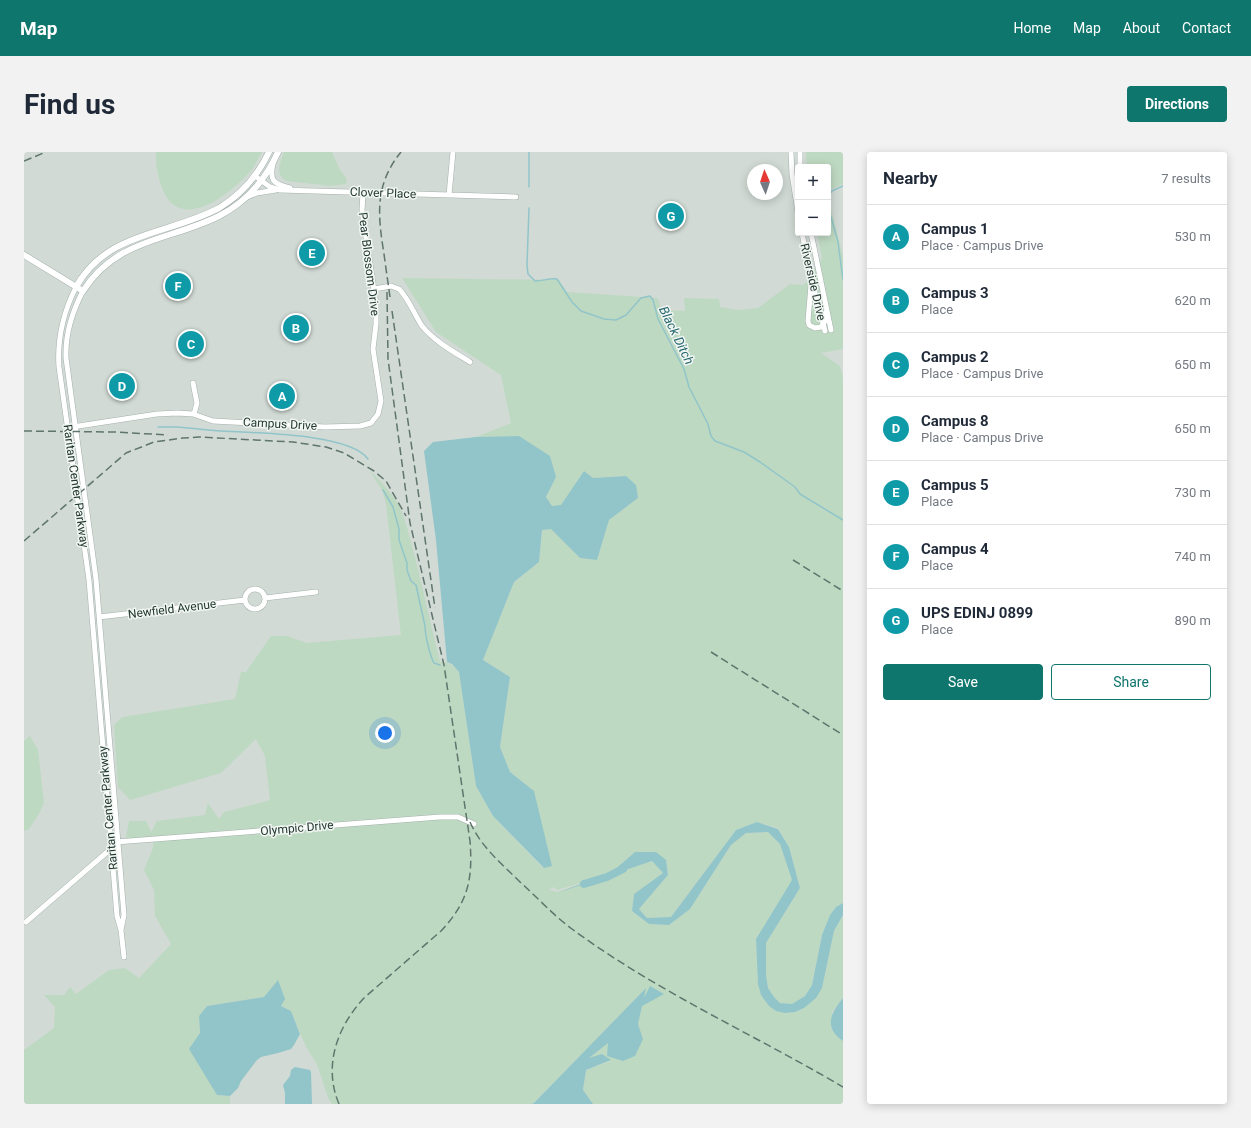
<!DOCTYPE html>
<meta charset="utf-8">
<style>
:root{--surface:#fff;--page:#f2f2f3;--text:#1f2937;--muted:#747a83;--line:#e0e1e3;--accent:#0f766e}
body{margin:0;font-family:Roboto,sans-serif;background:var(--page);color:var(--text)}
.controls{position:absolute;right:12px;top:12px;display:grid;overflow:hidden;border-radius:4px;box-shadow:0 2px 10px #0003}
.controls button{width:36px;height:36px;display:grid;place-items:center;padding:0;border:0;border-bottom:1px solid var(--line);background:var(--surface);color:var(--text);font:20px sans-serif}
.compass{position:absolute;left:723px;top:12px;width:36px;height:36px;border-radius:50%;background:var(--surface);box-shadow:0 2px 10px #0003;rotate:357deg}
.you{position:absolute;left:361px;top:581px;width:14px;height:14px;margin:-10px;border:3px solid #fff;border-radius:50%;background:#1a73e8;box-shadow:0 0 0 6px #1a73e833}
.badge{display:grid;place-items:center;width:26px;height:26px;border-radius:50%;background:var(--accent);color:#fff;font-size:13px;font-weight:700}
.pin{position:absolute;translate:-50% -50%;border:2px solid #fff;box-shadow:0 1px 4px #0006}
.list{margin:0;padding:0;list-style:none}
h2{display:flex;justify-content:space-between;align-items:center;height:52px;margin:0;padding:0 16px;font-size:17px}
h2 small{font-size:13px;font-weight:400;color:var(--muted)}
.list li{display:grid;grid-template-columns:26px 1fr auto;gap:12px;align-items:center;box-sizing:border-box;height:64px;padding:0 16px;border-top:1px solid var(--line)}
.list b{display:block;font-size:15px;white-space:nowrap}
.list p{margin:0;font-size:13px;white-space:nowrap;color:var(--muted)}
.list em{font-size:13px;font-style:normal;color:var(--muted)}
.actions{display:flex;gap:8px;padding:12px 16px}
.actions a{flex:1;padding:9px 0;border:1px solid var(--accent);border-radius:4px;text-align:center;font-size:14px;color:var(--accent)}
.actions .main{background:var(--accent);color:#fff}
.map{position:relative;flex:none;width:819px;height:952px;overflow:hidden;border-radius:4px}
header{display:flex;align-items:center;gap:24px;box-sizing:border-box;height:56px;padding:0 20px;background:var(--accent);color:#fff}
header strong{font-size:19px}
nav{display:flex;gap:22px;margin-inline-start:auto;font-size:14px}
.intro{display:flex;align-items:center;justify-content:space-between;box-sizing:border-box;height:96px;padding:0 24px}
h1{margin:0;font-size:28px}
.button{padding:10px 18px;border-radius:4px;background:var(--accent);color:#fff;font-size:14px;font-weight:700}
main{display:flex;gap:24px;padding:0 24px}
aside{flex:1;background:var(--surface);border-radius:4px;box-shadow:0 2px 10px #0003}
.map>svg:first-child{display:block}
</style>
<header>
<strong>Map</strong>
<nav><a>Home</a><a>Map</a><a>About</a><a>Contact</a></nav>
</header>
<div class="intro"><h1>Find us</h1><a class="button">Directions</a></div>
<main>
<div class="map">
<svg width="819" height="952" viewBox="0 0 819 952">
<rect width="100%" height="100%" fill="#e2eae6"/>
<path fill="#d1dad5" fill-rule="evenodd" d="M0,0H819V952H0ZM774,15H804V81H774ZM729,18H753V42H729Z"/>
<path fill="#bed9c2" d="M132,0H238C235,5 232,11 229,16C210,40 156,84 138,36C134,24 131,12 132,0Z
M260,0H308L315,16L322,26L323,29L322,32L306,34L263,29C250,23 256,11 260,0Z
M782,0H819V32L804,39V15H783Z
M804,45L819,104V197L797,201L816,214L819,225V751L812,755L806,763L798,783L788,833L781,844L768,852L756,851L750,845L744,836L742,823V791L776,736L765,695L754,676L733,670L712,678L647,765L623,766L615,757L644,723L642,708L611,700C604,707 596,717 587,721C570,729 551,732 533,738L530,735L525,738L533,740L628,709L639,721L610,742L608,759L625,772L645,773L666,757L707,693L722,681L744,680L756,692L768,728L732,787L734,832L761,861L771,860L780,856L798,836L810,779L819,763V846L808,860L814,885L819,889V952H569L559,938L562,918L587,909L564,907L584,890L619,887L614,872L621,837L510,951L507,952H308L304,946L293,912L282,895L267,859L240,845L183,854L175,864L176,881L193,943L206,944V952H0V898L30,876L31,855L20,843H40L46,835L52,842L85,818L101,816L115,826L147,792L131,764L130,738L120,718L129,696V690L101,691L105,669H122L127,680L133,669L181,663L184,651L195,667L200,660L246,648L241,604L232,587L197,621L106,648L94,635L90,573L98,565L211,547L217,520H222L247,484H263L283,491L377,483L362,352L359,340L346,319C357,329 366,339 374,352C382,367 385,385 390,401C399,437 407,473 416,510C426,510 429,513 435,520L452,634L469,664L519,716L510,639L486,620L476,595L486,525L459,508L490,430L515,410L518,378L527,376L556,406L573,407L585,368L614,346L602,324L569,326L560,319L537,354H528L522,345L532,325L495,284L452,285L487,271L477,223L412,180L378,126L535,128L543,140L634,146L637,158L661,159L660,146L695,147L696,155L714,158L734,156L766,132L780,133L798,106L793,81H804Z
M6,584L14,598L20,651L15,662L5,677L0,679V589Z"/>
<path fill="#91c5c9" d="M495,284L526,304L532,325L522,345L528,354L537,353L560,319L569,326L602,324L612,333L614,346L585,368L573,408L556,406L527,377L518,378L515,410L490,430L459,508L486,525L476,595L486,620L510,639L528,714L520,716L469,664L452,634L435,520L428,512L423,510L412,388L400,299L409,290L452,285Z
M733,670L754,677L765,695L776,736L742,791V823L744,836L750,845L756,851L768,852L781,844L788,833L798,783L806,763L812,755L819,751V763L810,779L798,836L792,846L780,856L771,860L761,861L752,859L745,854L737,843L734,832L732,787L768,728L756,692L744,680L722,681L707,693L666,757L645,773L625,772L608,759L610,742L639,721L628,709L533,741L588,720L611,700H632L642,708L644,723L615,757L623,766L647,765L712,678Z
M254,828L261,847L257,854L267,859L276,882L270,893L267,897L254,901L237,905L233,908L217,929L214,936L206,944L193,943L165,897L176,881L175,864L183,854L240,845Z
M626,834L640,842L618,854L614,872L619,887L611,904L599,909L583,904L584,891L565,906L578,902L587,908L562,918L559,938L569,952H507L510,951L622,836L620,846Z
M819,846V889C799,875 807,861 819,846Z
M271,915L286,918L287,920L288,952H261V941L259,933L266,924L267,918Z"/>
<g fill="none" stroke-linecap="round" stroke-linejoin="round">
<path stroke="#91c5c9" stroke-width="1.5" d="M505,35V0
M505,56L503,113L504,122L511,129C519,129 525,126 533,127L548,150L557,159L580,167L592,168L602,163L617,146L626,144L629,148L634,167L660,217L665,235L684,272L687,284L691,289L720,300L736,310L771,335L776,342L819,368
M806,57L804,44L808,39L819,34
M807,65L814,90L819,128
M134,275H152C167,276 182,278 197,279C229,281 326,281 344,307
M359,338L369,355L375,377V388L383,411V418L387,429L392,433L401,474C401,483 406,504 410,511L416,513"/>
<path stroke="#91c5c9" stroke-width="8" d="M560,732L583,725L599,717"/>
<defs>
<path id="minor" d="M767,0L768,22L774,60
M776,0V15
M249,12C245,29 250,32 266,36
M231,24L246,35L256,38L492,45
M425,43L429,0
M223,45L233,41L252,38
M778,81L786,122L801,179
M787,81L807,178
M787,133L784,169L785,173L791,176L797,175L801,169L802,160
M52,135C39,161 33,187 35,215L65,428L93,764L97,778L100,805
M350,137L367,134L375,137C385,147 390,162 398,174C410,189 430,200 446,210
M59,139C48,160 41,182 42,206L72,427L100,763L97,778
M169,231L173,251L170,262
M48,275L133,262L153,261L169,262L189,269L301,275L336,274L347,271L354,262L357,249L349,197L352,172V152L338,59L339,41
M221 447a10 10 0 1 1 20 0a10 10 0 1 1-20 0Z
M241,446L292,440
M75,465L221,448
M92,690L416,665H434L450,672
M2,770L89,695"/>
<path id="tertiary" d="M0,103L59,139C93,86 145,89 195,64C222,50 242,27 254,0
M52,135C83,79 145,83 195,56C217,43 234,23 245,0"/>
</defs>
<use href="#minor" stroke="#a5b1ac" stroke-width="6"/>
<use href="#tertiary" stroke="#a5b1ac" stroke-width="7"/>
<use href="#minor" stroke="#fff" stroke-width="5"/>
<use href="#tertiary" stroke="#fff" stroke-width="6"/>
<path stroke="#5f756d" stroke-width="1.5" stroke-dasharray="8 4" stroke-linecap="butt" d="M0,9L22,0
M366,145C364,131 362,117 360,102C354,64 350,33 377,0
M368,159L411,456
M0,279L91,280L144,283
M0,389L102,301L130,290L159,286L175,285L269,290L302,295L320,301L350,319L362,329L382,364
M769,408L819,439
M687,500L819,583
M446,670C457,695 477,711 496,730C513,745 529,763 548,777C632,839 729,882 819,935
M315,952C299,914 313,875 340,846L417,779C444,750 449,728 446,689L420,513L386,371L364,207L363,140"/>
</g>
<g text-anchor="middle" stroke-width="3" stroke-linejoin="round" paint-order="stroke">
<g font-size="12" fill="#243932" stroke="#f2f7f4">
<text transform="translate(359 41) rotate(2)" y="4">Clover Place</text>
<text transform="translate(345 112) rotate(83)" y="4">Pear Blossom Drive</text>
<text transform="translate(789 130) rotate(77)" y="4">Riverside Drive</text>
<text transform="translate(256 272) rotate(3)" y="4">Campus Drive</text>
<text transform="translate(52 334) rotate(82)" y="4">Raritan Center Parkway</text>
<text transform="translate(148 457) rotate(-7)" y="4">Newfield Avenue</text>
<text transform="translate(84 656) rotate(-95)" y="4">Raritan Center Parkway</text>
<text transform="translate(273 676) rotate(-5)" y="4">Olympic Drive</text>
</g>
<g font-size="13" font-style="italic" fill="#26686e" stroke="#f2f7f4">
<text transform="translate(653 183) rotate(64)" y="5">Black Ditch</text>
</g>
</g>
</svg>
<div class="controls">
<button>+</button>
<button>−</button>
</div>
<svg class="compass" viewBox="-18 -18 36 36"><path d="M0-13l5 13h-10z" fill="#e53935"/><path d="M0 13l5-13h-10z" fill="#747a83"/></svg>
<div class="you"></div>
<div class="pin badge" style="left:258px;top:244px;background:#0f9aa8">A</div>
<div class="pin badge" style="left:272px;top:176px;background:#0f9aa8">B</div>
<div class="pin badge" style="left:167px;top:192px;background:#0f9aa8">C</div>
<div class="pin badge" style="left:98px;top:234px;background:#0f9aa8">D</div>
<div class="pin badge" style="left:288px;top:101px;background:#0f9aa8">E</div>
<div class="pin badge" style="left:154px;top:134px;background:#0f9aa8">F</div>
<div class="pin badge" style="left:647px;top:64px;background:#0f9aa8">G</div>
</div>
<aside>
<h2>Nearby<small>7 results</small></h2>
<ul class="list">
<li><span class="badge" style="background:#0f9aa8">A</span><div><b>Campus 1</b><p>Place · Campus Drive</p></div><em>530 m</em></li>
<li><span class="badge" style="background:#0f9aa8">B</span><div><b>Campus 3</b><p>Place</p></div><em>620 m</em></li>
<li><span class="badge" style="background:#0f9aa8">C</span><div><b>Campus 2</b><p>Place · Campus Drive</p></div><em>650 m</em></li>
<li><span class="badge" style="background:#0f9aa8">D</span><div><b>Campus 8</b><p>Place · Campus Drive</p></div><em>650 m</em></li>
<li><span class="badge" style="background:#0f9aa8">E</span><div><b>Campus 5</b><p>Place</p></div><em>730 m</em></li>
<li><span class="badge" style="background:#0f9aa8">F</span><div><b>Campus 4</b><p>Place</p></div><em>740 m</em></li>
<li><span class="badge" style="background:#0f9aa8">G</span><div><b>UPS EDINJ 0899</b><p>Place</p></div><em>890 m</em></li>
</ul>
<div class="actions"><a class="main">Save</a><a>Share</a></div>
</aside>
</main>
